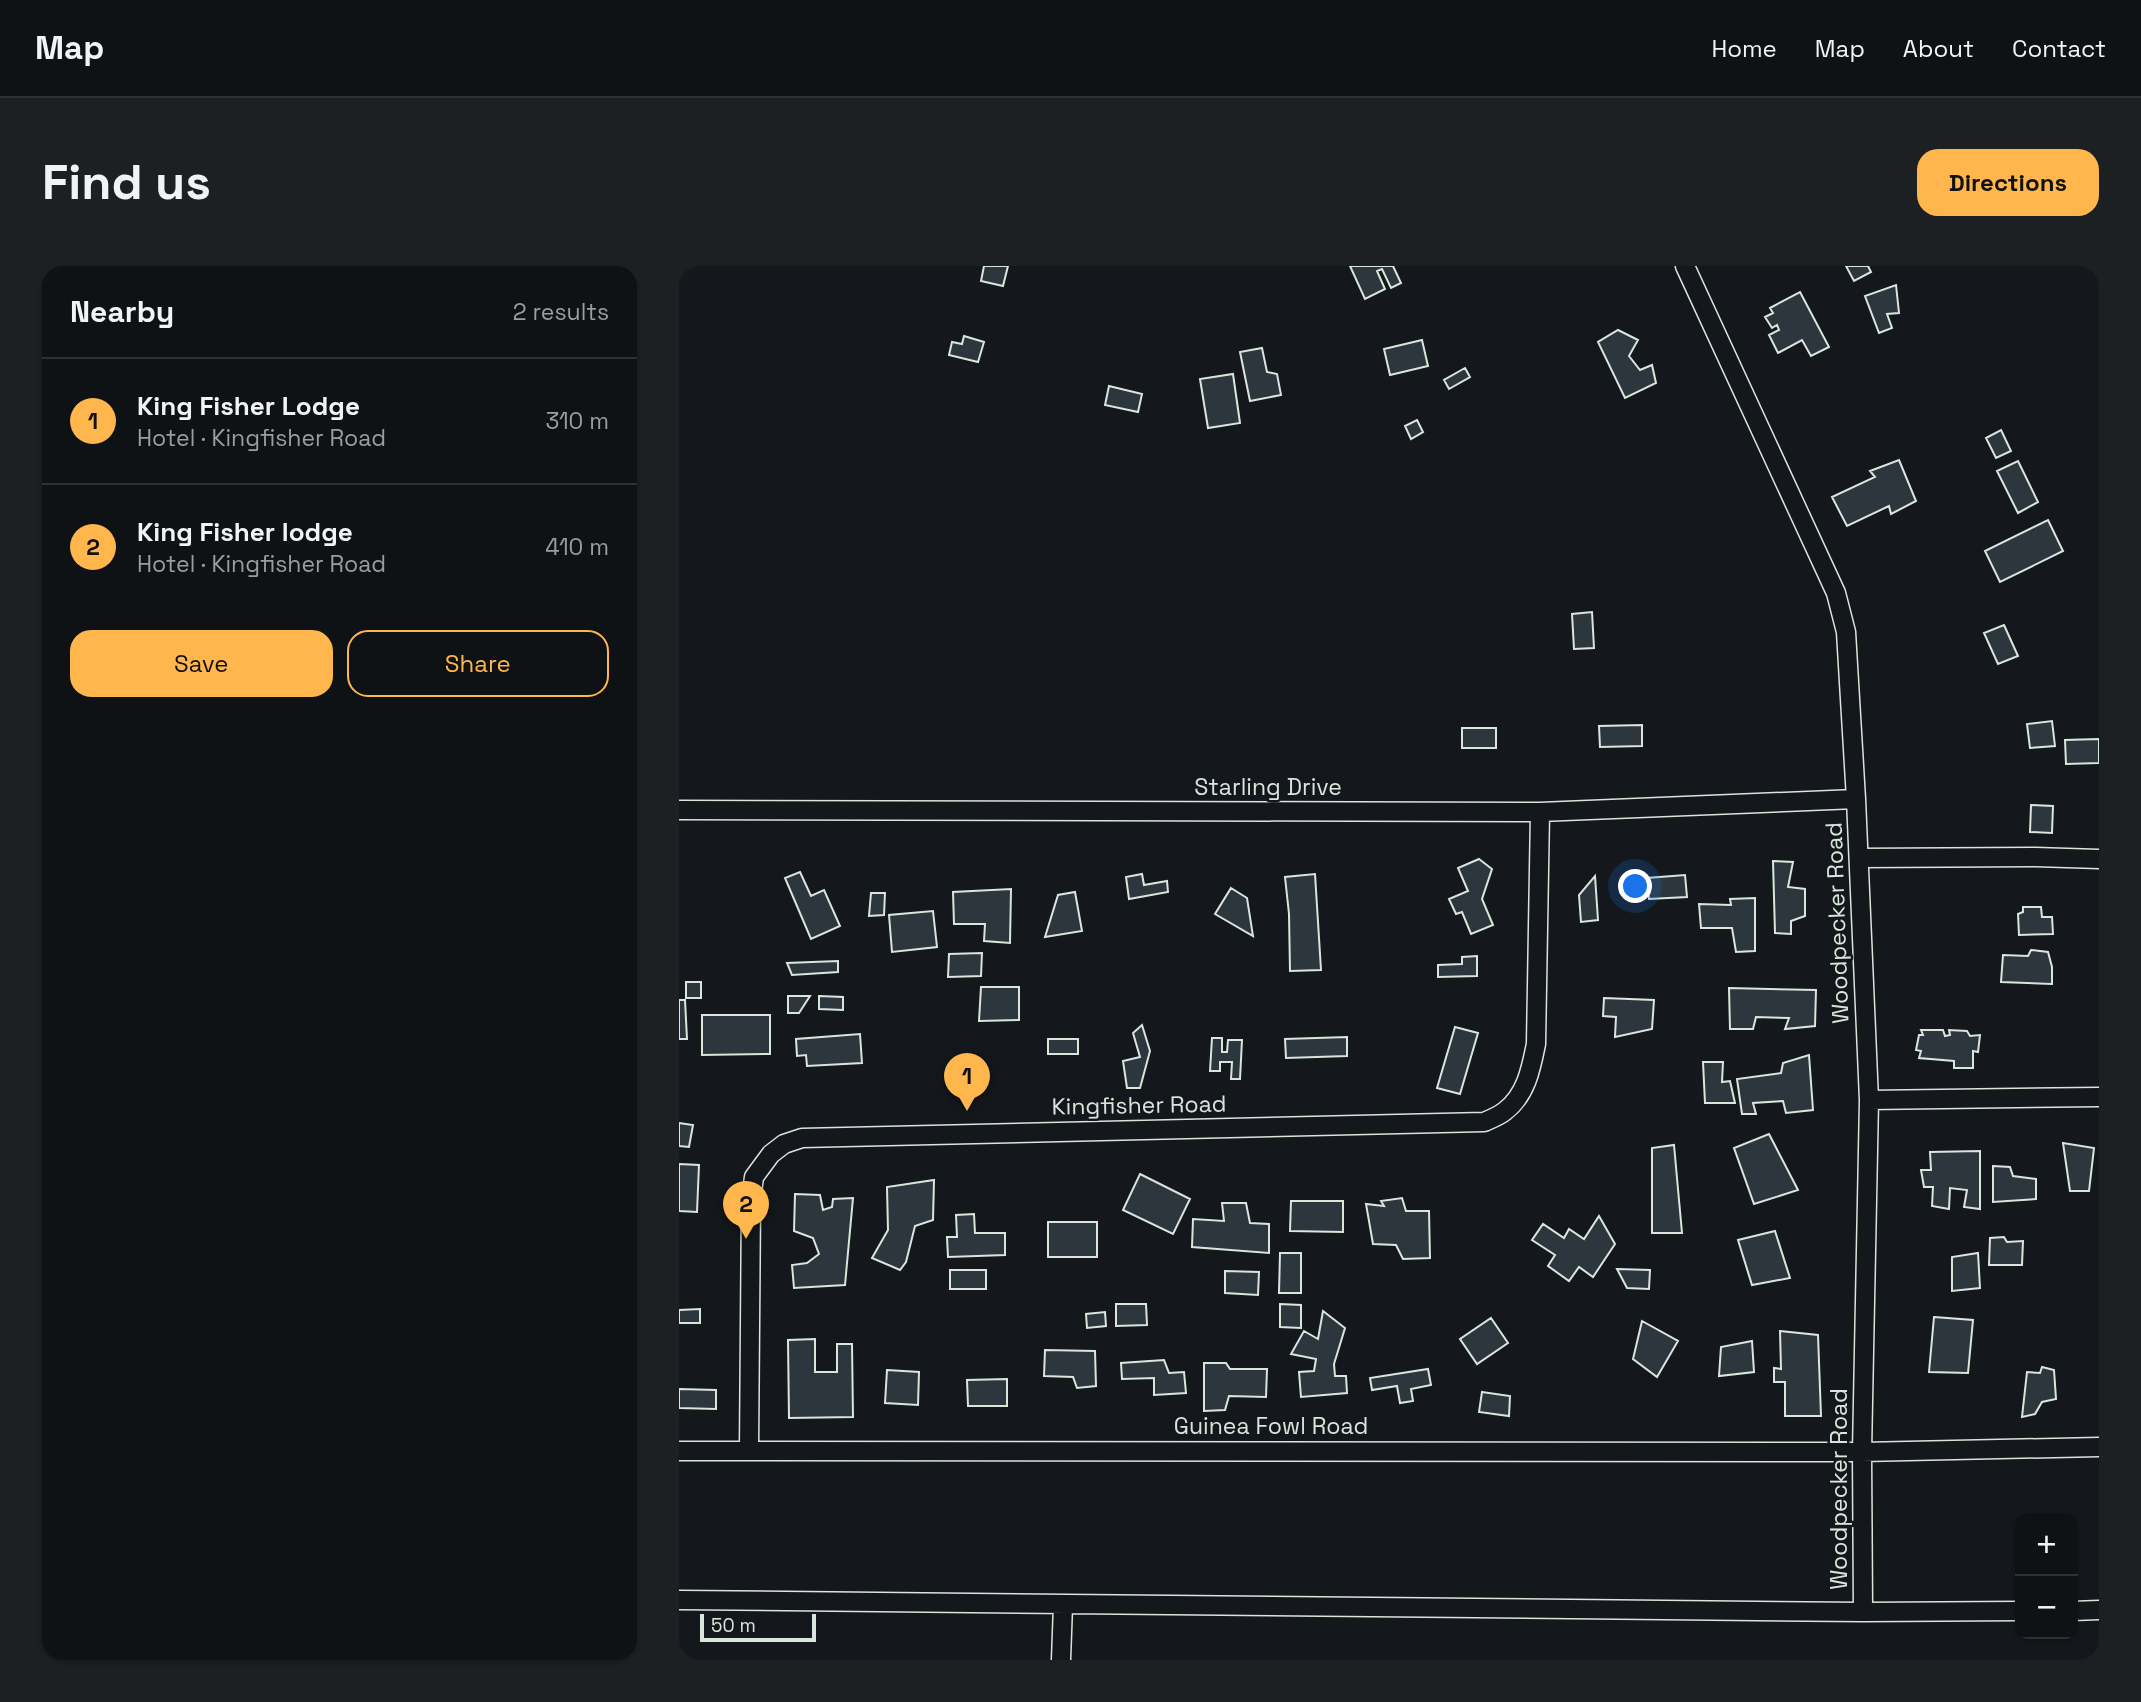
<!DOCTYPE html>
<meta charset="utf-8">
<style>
:root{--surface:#0f1215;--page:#1d2022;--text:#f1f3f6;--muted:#9b9ea0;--line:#2f3234;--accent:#ffb74d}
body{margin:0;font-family:"Space Grotesk",sans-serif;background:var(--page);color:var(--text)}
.controls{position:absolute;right:21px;bottom:21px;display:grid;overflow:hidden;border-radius:14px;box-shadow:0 2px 5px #0004}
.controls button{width:63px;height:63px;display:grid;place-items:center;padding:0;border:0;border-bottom:2px solid var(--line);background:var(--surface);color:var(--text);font:35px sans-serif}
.scale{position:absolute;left:21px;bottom:18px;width:116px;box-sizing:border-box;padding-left:7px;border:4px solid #d8e6dc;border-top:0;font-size:19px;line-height:24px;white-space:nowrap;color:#d8e6dc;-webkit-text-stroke:5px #14181c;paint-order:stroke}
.you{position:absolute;left:957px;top:621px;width:24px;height:24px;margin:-18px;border:5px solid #fff;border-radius:50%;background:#1a73e8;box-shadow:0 0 0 10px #1a73e833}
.badge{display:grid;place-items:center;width:46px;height:46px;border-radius:50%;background:var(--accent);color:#111;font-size:23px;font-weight:700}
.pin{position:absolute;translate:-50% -58px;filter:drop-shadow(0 2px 4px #0008)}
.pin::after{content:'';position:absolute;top:37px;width:24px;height:21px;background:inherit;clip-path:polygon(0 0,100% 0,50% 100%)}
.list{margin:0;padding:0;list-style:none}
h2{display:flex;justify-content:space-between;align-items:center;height:91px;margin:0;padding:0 28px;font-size:30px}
h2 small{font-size:23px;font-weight:400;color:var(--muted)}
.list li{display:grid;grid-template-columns:46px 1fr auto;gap:21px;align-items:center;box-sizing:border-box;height:126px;padding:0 28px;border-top:2px solid var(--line)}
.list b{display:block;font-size:26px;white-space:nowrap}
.list p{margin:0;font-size:23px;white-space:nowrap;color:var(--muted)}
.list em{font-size:23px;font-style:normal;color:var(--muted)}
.actions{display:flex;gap:14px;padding:21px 28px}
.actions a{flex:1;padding:16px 0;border:2px solid var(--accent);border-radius:21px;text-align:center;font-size:24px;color:var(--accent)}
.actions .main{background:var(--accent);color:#111}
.map{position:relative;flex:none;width:1420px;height:1394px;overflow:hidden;border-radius:21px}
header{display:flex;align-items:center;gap:42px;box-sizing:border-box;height:98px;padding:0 35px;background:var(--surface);border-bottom:2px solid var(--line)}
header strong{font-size:33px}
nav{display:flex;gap:38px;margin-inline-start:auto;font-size:24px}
.intro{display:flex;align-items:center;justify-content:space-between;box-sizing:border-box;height:168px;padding:0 42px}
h1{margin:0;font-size:49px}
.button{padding:18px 32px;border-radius:21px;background:var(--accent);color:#111;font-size:24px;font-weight:700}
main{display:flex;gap:42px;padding:0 42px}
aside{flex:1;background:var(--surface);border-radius:21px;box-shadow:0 2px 5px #0004}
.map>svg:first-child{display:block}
</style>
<header>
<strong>Map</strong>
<nav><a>Home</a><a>Map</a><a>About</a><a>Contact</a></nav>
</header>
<div class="intro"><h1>Find us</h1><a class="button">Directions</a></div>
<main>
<aside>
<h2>Nearby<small>2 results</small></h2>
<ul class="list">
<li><span class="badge">1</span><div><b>King Fisher Lodge</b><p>Hotel · Kingfisher Road</p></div><em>310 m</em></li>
<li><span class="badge">2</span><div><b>King Fisher lodge</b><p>Hotel · Kingfisher Road</p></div><em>410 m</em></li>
</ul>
<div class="actions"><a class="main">Save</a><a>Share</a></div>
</aside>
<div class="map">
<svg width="1420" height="1394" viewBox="0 0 1420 1394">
<rect width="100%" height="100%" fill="#14181c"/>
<path fill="#2c363c" stroke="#d8e6dc" stroke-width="2" d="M305,0H329L324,20L302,15Z
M671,0H714L722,17L712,22L703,3L698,5L706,23L686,33Z
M1167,0H1189L1192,6L1175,15Z
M1217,19L1220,47L1208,48L1213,62L1200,67L1186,30Z
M1121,26L1150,81L1132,90L1123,74L1099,87L1090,69L1100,64L1098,59L1093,62L1086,51L1094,47L1091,42Z
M939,64L959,74L950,90L961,104L973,99L977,117L946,132L919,76Z
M285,70L305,76L299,96L270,89L273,76L283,78Z
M743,74L749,100L711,109L705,83Z
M583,82L588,106L598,108L602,129L571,135L561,86Z
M786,102L791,111L770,123L765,114Z
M554,108L561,157L529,162L521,113Z
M430,120L463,128L459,146L426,139Z
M738,154L744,166L732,173L726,160Z
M1322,164L1332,185L1317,192L1307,172Z
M1220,194L1237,235L1212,248L1210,240L1168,260L1153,231L1196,211L1191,205Z
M1339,195L1359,236L1339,247L1318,205Z
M1369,254L1384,285L1321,316L1306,285Z
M913,346L915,382L895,383L893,348Z
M1325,359L1339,390L1319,398L1305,367Z
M1373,455L1376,480L1351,482L1348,458Z
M963,459V480L921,481L920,460Z
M783,462H817V482H783Z
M1420,473V497L1387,498L1386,474Z
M1352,539L1374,540L1373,567L1351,566Z
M800,593L813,603L803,633L814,659L792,668L783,646L777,648L770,633L789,625L779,602Z
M1094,595L1114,596L1109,621L1126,623V650L1112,655V668L1096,667Z
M121,606L132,630L145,624L161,660L132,673L106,612Z
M463,608L465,619L488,615L489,626L450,633L447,611Z
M636,608L642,704L611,705L610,648L606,611Z
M1006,609L1008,631L970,633L968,612Z
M916,610L919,654L902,656L900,629Z
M552,622L568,632L574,670L536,648Z
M332,623L331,677L305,675L306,658H275L274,626Z
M396,626L403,665L366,671L379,629Z
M192,627H206L205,649L190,650Z
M1076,632V685L1057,686L1053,662H1022L1020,638L1052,639L1051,633Z
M1344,641H1362L1363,651H1373L1374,668L1340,669L1339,648L1344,646Z
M254,645L258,681L213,686L210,649Z
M1352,684L1369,686L1373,701V718L1322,716L1324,689L1349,690Z
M303,687L302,710L269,711L270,688Z
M798,690V710L759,711V699L783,698V691Z
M159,695V706L113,709L108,697Z
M7,716H22V732H7Z
M302,721H340V754L300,755Z
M1050,722L1137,724L1136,760L1106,763L1110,752L1077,751L1074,763H1051Z
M109,730H131L120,747H109Z
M140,730L164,731V744L140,743Z
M925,732L975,734L973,763L936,771L937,751L924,750Z
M0,734H6L8,773H0Z
M23,749H91V788L23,789Z
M463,759L471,785L461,822H448L444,795L461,791L454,767Z
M776,761L799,767L781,828L758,822Z
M1242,764H1264L1266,770L1271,769L1270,764L1288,765L1291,770L1301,769L1299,786L1294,785V802H1275V795L1240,792L1242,785L1237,784L1240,769H1244Z
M181,768L183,797L128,800L127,789L118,790L117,773Z
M668,771V790L607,792L606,773Z
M533,772H543V786H548L549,774H563L561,813H552L553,796H541V805H531Z
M369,773H399V788H369Z
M1130,789L1134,844L1107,847L1104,835L1074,837L1077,848H1063L1058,813L1102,807L1104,797Z
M1024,796H1044L1043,816L1051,815L1056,837H1026Z
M0,857L14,859L10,881L0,880Z
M1090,868L1119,924L1075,938L1055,882Z
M1384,877L1415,882L1410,925H1391Z
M995,879L1003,967H973V882Z
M1301,885V943L1285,941L1288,924L1271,922L1270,943L1253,940L1254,921H1245L1242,904H1252L1251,886Z
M0,898L20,899L18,946L0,945Z
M1314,900L1331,901L1334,910L1357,913V933L1314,936Z
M461,908L511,933L494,968L444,944Z
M255,914L254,954L236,960L227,996L221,1004L193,992L209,964L208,921Z
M116,928L141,929L144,944L153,941L154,933L174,932L166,1019L115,1022L113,999L128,997L140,988L134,972L115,965Z
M723,932L727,945H750L751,992L724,993L717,979L694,978L687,938L705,940L702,935Z
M612,935H664V966L611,965Z
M543,937H567L571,957L590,958V987L513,981L514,953L545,955Z
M295,948L296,967H326V989L269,991L268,971H278L277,949Z
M920,950L936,978L914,1011L900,1001L890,1015L869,1000L876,989L853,974L864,958L885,972L890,963L905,973Z
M369,956H418V991H369Z
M1096,965L1111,1012L1073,1019L1059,974Z
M1325,971L1328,976L1344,975L1343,999H1310L1311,972Z
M601,987H622V1027H600Z
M1299,987L1301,1022L1273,1025V991Z
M938,1003L971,1004L970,1023L948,1022Z
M271,1004H307V1023H271Z
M546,1005L580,1006L579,1029L546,1027Z
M437,1038H467L468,1059L437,1060Z
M601,1038L622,1039V1062L601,1061Z
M21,1043V1057H0V1044Z
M644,1045L666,1062L655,1098L656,1110H667L668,1127L622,1131L620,1106L635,1105L637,1093L612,1088L625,1065L639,1073Z
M426,1046L427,1060L408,1062L407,1048Z
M1255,1051L1294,1054L1289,1107L1250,1106Z
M812,1052L829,1077L798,1098L781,1073Z
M963,1055L999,1075L978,1111L954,1093Z
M1101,1065L1139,1069L1142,1150H1106V1116H1095V1102L1102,1103Z
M136,1073V1106H158V1078H173L174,1151L110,1152L109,1074Z
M1073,1075L1075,1106L1040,1110L1042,1081Z
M366,1084L416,1085L417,1120L398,1122L394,1111L365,1110Z
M485,1094L490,1107L505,1106L507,1127L475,1129V1112L443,1113L442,1097Z
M525,1097H547L551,1103H588L587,1131L550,1130L546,1144L525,1145Z
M1363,1101L1375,1104L1377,1133L1363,1136L1356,1148L1343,1151L1348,1106L1361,1107Z
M749,1103L752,1119L732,1123L734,1135L721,1137L718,1120L693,1124L691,1112Z
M208,1104L240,1106L239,1139L206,1137Z
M328,1113V1140H289L288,1114Z
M0,1123L37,1124V1143L0,1142Z
M803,1126L831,1130L830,1150L800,1146Z"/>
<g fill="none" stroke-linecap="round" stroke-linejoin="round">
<defs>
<path id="minor" d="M1006,0L1157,327L1167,366L1177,533L1190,834L1183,1186L1184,1346
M0,544L861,546L1177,533
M1180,592L1356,591L1420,593
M1190,834L1420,831
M70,1184L72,934L75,911L92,888L105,878L123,872L805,856C812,853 820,850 826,845C847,829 852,803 857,778L861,546
M0,1185L1183,1186L1420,1181
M0,1334L1184,1346L1341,1345
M1394,1345L1420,1344
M382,1394L384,1339"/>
</defs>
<use href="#minor" stroke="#d8e6dc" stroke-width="21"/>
<use href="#minor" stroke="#14181c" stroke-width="18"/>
</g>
<g text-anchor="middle" stroke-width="5" stroke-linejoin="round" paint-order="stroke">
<g font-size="23" fill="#d8e6dc" stroke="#14181c">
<text x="589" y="529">Starling Drive</text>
<text transform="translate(1158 657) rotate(-92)" y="8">Woodpecker Road</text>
<text transform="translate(460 839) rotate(-1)" y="8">Kingfisher Road</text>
<text x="592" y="1168">Guinea Fowl Road</text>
<text transform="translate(1160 1223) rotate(-90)" y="8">Woodpecker Road</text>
</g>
</g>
</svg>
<div class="controls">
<button>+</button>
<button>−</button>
</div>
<div class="scale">50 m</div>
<div class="you"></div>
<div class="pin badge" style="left:288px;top:845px">1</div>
<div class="pin badge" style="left:67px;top:973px">2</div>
</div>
</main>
